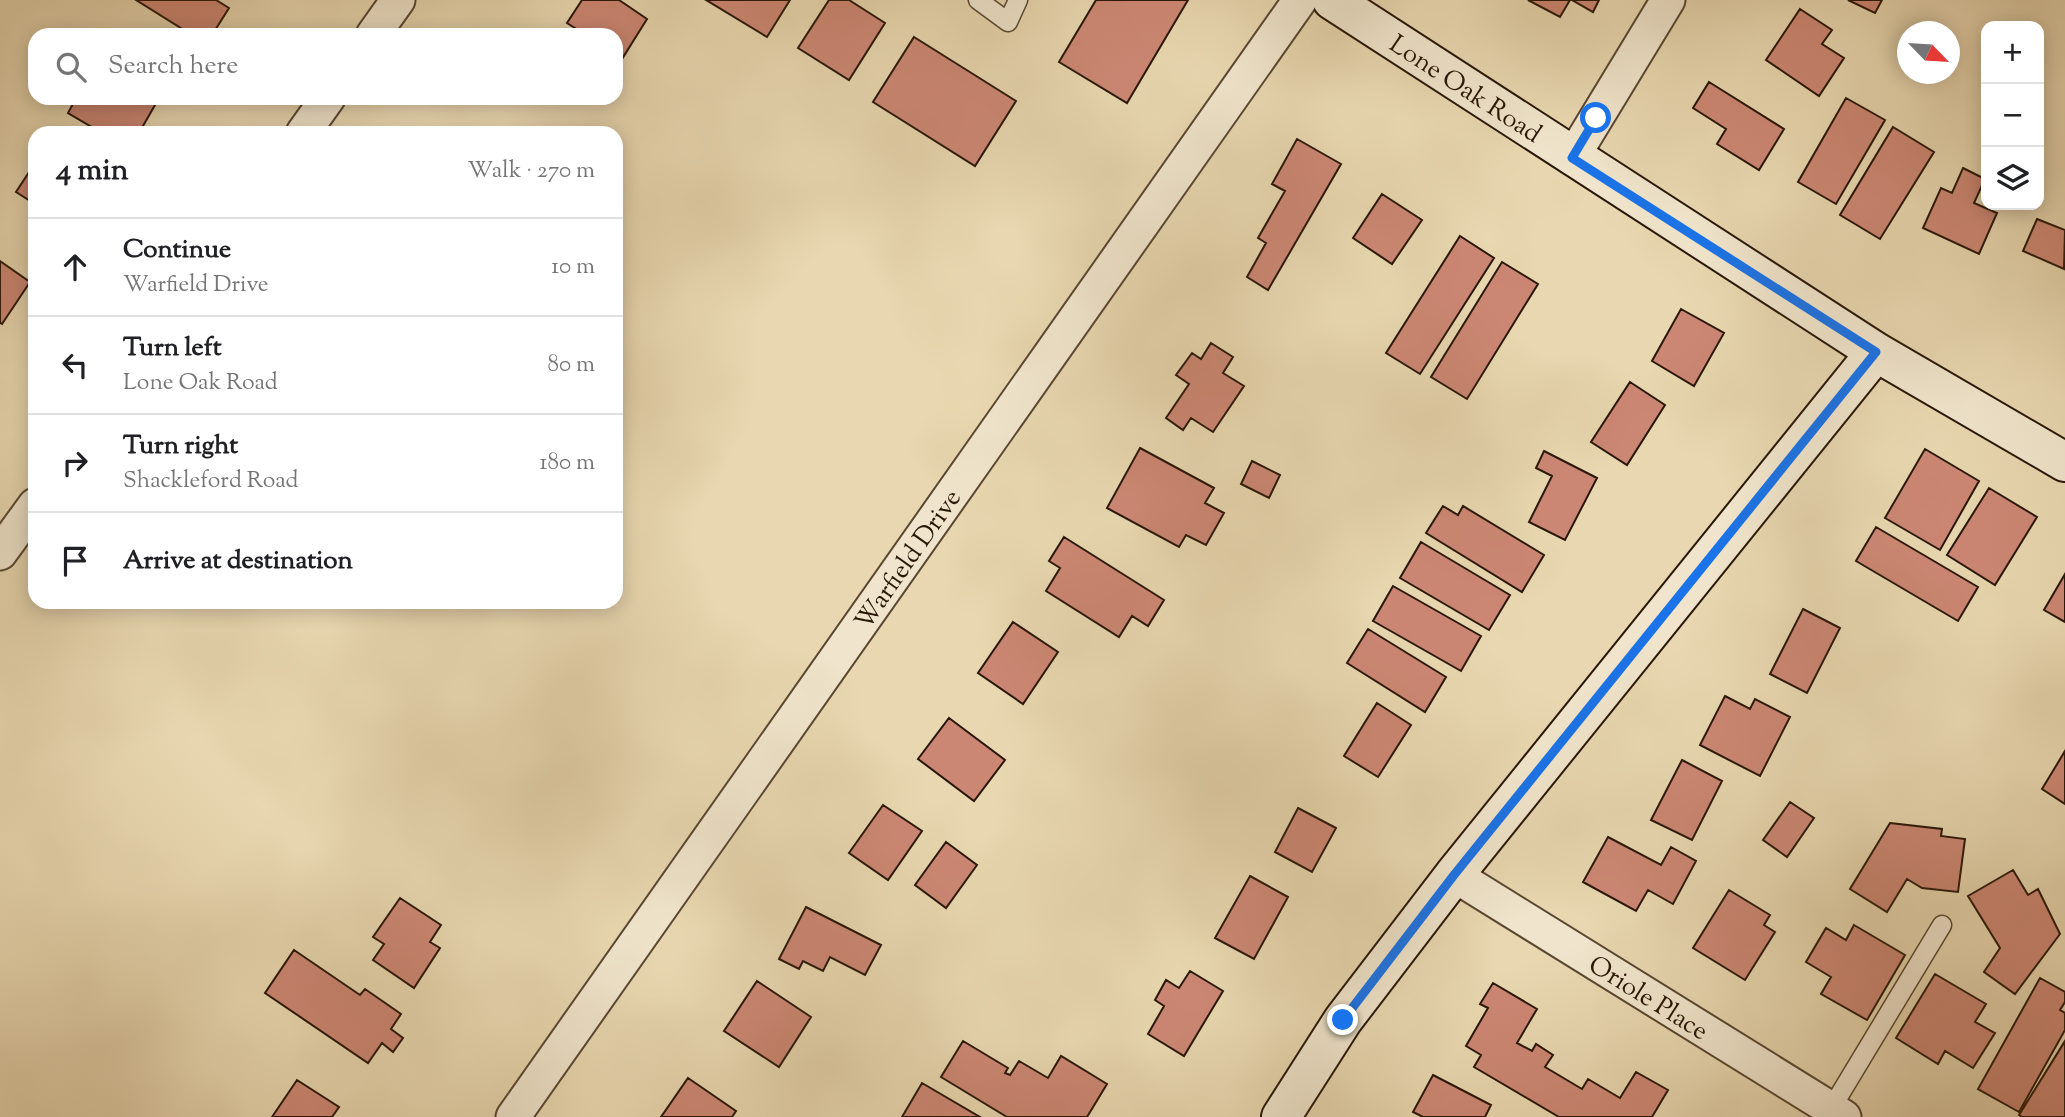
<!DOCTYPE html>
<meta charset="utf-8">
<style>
:root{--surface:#fff;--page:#f2f2f2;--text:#202124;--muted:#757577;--line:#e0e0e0}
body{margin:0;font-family:"Sorts Mill Goudy",serif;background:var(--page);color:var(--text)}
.controls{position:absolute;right:21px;top:21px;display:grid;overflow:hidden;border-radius:14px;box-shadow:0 4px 18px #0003}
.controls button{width:63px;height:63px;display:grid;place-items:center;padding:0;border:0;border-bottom:2px solid var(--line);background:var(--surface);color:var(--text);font:35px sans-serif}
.compass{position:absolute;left:1897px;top:21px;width:63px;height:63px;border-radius:50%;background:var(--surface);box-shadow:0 4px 18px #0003;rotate:115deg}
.stop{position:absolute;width:21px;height:21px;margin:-16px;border:5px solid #1a73e8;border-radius:50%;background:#fff}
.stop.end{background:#1a73e8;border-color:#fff;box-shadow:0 2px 7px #0008}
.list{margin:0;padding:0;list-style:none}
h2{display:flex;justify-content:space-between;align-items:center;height:91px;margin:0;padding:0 28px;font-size:30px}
h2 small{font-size:23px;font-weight:400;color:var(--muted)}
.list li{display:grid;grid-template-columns:46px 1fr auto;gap:21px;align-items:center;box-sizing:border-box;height:98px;padding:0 28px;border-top:2px solid var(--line)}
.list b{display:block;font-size:26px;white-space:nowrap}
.list p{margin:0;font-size:23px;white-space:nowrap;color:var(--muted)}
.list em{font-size:23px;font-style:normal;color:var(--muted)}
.icon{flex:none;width:38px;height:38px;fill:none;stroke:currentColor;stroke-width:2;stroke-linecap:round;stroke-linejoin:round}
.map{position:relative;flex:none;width:2065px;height:1117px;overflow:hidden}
.search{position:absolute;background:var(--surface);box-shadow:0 4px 18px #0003;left:28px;top:28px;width:595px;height:77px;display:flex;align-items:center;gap:18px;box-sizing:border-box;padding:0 24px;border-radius:21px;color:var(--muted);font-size:26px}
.panel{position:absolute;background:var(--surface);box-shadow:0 4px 18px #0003;left:28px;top:126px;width:595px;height:483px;border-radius:21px}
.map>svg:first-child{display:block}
</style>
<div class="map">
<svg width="2065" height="1117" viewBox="0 0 2065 1117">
<rect width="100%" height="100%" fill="#e8d7b0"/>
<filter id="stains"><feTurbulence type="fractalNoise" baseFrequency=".00286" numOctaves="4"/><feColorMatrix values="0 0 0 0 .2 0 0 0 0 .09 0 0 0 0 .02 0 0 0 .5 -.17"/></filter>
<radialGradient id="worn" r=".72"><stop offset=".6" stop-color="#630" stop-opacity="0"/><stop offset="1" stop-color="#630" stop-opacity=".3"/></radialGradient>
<path fill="#cc8774" stroke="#291707" stroke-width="2" d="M136,0H216L229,8L212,35H192Z
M582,0H619L647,19L622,59L616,55V35H586L567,23Z
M706,0H790L767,37Z
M829,0H849L885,23L849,80L798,48Z
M1096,0H1188L1127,103L1059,62Z
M1528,0H1570L1560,17Z
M1572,0H1599L1593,12Z
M1848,0H1882L1875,13Z
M1800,9L1832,30L1822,44L1844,58L1819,96L1766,60Z
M914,37L1016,101L975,166L873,102Z
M1709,82L1784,129L1759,170L1717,144L1726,129L1693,108Z
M76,98H89L97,103L100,98H159L139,133H102L68,113Z
M1846,98L1885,120L1836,204L1798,182Z
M1893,127L1934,152L1880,239L1840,215Z
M1297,139L1341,164L1268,290L1247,277L1266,243L1258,238L1285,191L1272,184Z
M35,163V204L16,192Z
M1963,168L1985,179L1974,203L1997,213L1979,254L1923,228L1941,188L1952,193Z
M1382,194L1422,220L1392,264L1353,238Z
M2037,219L2065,230L2064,269L2023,251Z
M1460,236L1494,258L1420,374L1386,353Z
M0,261L30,282L2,324L0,323Z
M1502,262L1538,284L1467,399L1431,377Z
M1681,309L1724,333L1694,386L1652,361Z
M1211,343L1233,357L1223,373L1244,386L1213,432L1191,418L1183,430L1166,418L1189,384L1176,375L1192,353L1201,359Z
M1630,382L1665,405L1627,465L1591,442Z
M1140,448L1214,488L1205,503L1224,513L1206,545L1186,535L1179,547L1107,508Z
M1925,449L1979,481L1940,550L1885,518Z
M1544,451L1597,478L1565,540L1529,522L1552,476L1536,468Z
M1252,461L1280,475L1269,498L1241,484Z
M1989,488L2037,517L1995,585L1947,555Z
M1443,506L1458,515L1463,506L1544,555L1522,592L1426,533Z
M1876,527L1978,587L1958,621L1856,561Z
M1064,537L1164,600L1148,626L1132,616L1119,637L1046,591L1060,568L1049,561Z
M1421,542L1510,595L1489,630L1400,578Z
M2065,574V622L2044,610Z
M1393,586L1481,636L1461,671L1373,621Z
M1803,609L1840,628L1807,693L1770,674Z
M1013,622L1058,652L1023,704L978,673Z
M1368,629L1446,677L1425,712L1347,663Z
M1725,696L1750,709L1755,699L1790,717L1760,776L1700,745Z
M1377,703L1411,725L1378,777L1344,756Z
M949,718L1005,760L974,801L918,759Z
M2065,751V804L2042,789Z
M1682,760L1722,781L1692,840L1651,820Z
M1790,802L1814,818L1787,857L1763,840Z
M883,805L922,831L888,880L849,853Z
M1298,808L1336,828L1312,872L1275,852Z
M1890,823L1942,829L1941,836L1965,839L1958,892L1922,888L1907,879L1887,912L1850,889Z
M1608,837L1661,865L1671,847L1696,861L1673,904L1648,890L1636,911L1583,882Z
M946,842L977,865L946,908L915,885Z
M2013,870L2028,895L2038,889L2060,934L2015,994L1984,972L2000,948L1968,896Z
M1250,876L1288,897L1254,959L1215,938Z
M1729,890L1770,915L1764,925L1775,932L1745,980L1693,948Z
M400,898L441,925L430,942L440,948L414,988L373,960L384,944L373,937Z
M806,907L881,945L865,975L830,957L823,971L803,961L799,969L779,959Z
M1854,925L1905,955L1867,1020L1821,994L1831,977L1806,962L1826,928L1846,940Z
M294,950L360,995L365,989L401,1014L391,1029L403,1038L393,1052L382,1043L368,1063L265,993Z
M1190,971L1223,991L1184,1056L1148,1034L1164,1006L1155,1000L1166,980L1179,988Z
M1935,974L1986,1004L1975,1022L1995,1033L1973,1068L1945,1051L1938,1064L1896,1038Z
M2040,978L2065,992V1002L2060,1010L2065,1013V1030L2019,1112L1978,1089Z
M757,981L811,1017L779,1067L724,1031Z
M1493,983L1537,1009L1517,1043L1532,1051L1536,1044L1553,1055L1545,1067L1582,1089L1588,1079L1620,1098L1636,1072L1668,1090L1652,1117H1559L1474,1067L1481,1055L1466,1046L1488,1008L1480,1004Z
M963,1041L1008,1068L1005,1073L1010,1075L1019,1061L1048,1078L1061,1056L1107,1084L1087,1117H1007L941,1077Z
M2065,1041V1117H2022L2019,1115Z
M1433,1075L1491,1105L1485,1117H1423L1413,1112Z
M688,1078L736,1111L732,1117H661Z
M297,1080L339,1107L332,1117H272Z
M922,1083L980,1117H902Z"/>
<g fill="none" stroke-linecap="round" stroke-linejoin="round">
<defs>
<path id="lane" d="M978,0L1008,22L1018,0
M1831,1109L1942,925"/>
<path id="street" d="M373,35L398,0
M303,133L328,98
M1572,158L1668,0
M0,553L35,505
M1454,875L1844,1117
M513,1117L1300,0"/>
<path id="secondary" d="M1332,0L1876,352L2065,462
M1281,1117L1343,1020L1454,875L1876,352"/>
</defs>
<use href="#lane" stroke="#594731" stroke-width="21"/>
<use href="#street" stroke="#594731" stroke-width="37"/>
<use href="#secondary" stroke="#291707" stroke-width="42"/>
<use href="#lane" stroke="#f0e5cc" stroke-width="18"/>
<use href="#street" stroke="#f0e5cc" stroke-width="33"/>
<use href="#secondary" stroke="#f0e5cc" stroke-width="38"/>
</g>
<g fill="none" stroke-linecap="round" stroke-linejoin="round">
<path stroke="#1a73e8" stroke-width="9" d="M1343,1020L1454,875L1876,352L1572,158L1596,118"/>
</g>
<g text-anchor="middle" stroke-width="6" stroke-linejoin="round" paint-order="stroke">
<g font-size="26" fill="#291707" stroke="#f0e5cc">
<text transform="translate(1466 88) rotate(33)" y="9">Lone Oak Road</text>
<text transform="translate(907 559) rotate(-55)" y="9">Warfield Drive</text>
<text transform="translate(1649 997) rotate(32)" y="9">Oriole Place</text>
</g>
</g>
<rect width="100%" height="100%" filter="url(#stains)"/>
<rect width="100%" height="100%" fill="url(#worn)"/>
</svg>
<div class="controls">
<button>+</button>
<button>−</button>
<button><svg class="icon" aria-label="layers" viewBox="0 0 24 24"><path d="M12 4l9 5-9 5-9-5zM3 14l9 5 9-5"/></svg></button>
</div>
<svg class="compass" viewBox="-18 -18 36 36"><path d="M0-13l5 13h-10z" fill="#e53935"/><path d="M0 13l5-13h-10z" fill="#757577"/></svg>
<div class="stop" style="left:1596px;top:118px"></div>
<div class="stop end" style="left:1343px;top:1020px"></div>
<div class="search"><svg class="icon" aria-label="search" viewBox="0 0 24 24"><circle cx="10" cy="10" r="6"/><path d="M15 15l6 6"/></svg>Search here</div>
<section class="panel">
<h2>4 min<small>Walk · 270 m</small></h2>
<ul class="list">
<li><svg class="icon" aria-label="ahead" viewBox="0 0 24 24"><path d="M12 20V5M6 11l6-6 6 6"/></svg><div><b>Continue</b><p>Warfield Drive</p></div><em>10 m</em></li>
<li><svg class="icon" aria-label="left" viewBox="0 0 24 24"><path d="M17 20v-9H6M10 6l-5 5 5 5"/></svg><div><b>Turn left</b><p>Lone Oak Road</p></div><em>80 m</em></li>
<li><svg class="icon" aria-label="right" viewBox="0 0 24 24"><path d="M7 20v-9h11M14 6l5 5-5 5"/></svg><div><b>Turn right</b><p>Shackleford Road</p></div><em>180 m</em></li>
<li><svg class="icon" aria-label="arrive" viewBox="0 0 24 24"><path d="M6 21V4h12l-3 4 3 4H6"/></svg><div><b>Arrive at destination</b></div></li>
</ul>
</section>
</div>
